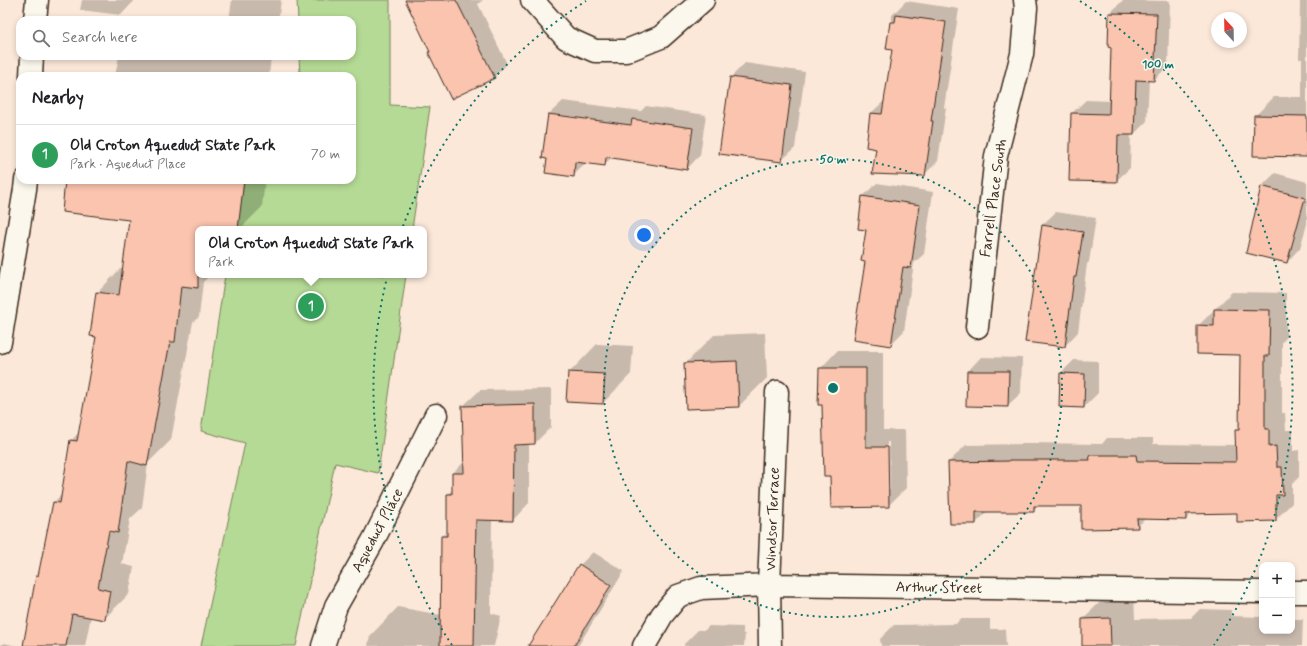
<!DOCTYPE html>
<meta charset="utf-8">
<style>
:root{--surface:#fff;--page:#f2f2f2;--text:#202124;--muted:#757577;--line:#e0e0e0;--accent:#d93025}
body{margin:0;font-family:Mynerve,sans-serif;background:var(--page);color:var(--text)}
.controls{position:absolute;right:12px;bottom:12px;display:grid;overflow:hidden;border-radius:8px;box-shadow:0 2px 6px #0003}
.controls button{width:36px;height:36px;display:grid;place-items:center;padding:0;border:0;border-bottom:1px solid var(--line);background:var(--surface);color:var(--text);font:20px sans-serif}
.compass{position:absolute;left:1211px;top:12px;width:36px;height:36px;border-radius:50%;background:var(--surface);box-shadow:0 2px 6px #0003;rotate:338deg}
.you{position:absolute;left:644px;top:235px;width:14px;height:14px;margin:-10px;border:3px solid #fff;border-radius:50%;background:#1a73e8;box-shadow:0 0 0 6px #1a73e833}
.badge{display:grid;place-items:center;width:26px;height:26px;border-radius:50%;background:var(--accent);color:#fff;font-size:13px;font-weight:700}
.pin{position:absolute;translate:-50% -50%;border:2px solid #fff;box-shadow:0 1px 4px #0006}
.popup{position:absolute;left:195px;top:226px;width:232px;height:52px;box-sizing:border-box;display:grid;place-content:center;border-radius:8px;background:var(--surface);filter:drop-shadow(0 1px 3px #0005);font-size:13px;white-space:nowrap;color:var(--muted)}
.popup b{font-size:15px;color:var(--text)}
.popup::after{content:'';position:absolute;left:50%;top:100%;margin-left:-8px;border:8px solid transparent;border-top-color:var(--surface)}
.list{margin:0;padding:0;list-style:none}
h2{display:flex;justify-content:space-between;align-items:center;height:52px;margin:0;padding:0 16px;font-size:17px}
h2 small{font-size:13px;font-weight:400;color:var(--muted)}
.list li{display:grid;grid-template-columns:26px 1fr auto;gap:12px;align-items:center;box-sizing:border-box;height:60px;padding:0 16px;border-top:1px solid var(--line)}
.list b{display:block;font-size:15px;white-space:nowrap}
.list p{margin:0;font-size:13px;white-space:nowrap;color:var(--muted)}
.list em{font-size:13px;font-style:normal;color:var(--muted)}
.icon{flex:none;width:22px;height:22px;fill:none;stroke:currentColor;stroke-width:2;stroke-linecap:round;stroke-linejoin:round}
.map{position:relative;flex:none;width:1307px;height:646px;overflow:hidden}
.search{position:absolute;background:var(--surface);box-shadow:0 2px 6px #0003;left:16px;top:16px;width:340px;height:44px;display:flex;align-items:center;gap:10px;box-sizing:border-box;padding:0 14px;border-radius:12px;color:var(--muted);font-size:15px}
.panel{position:absolute;background:var(--surface);box-shadow:0 2px 6px #0003;left:16px;top:72px;width:340px;height:112px;border-radius:12px}
.map>svg:first-child{display:block}
</style>
<div class="map">
<svg width="1307" height="646" viewBox="0 0 1307 646">
<rect width="100%" height="100%" fill="#fbe8d9"/>
<filter id="ink" filterUnits="userSpaceOnUse"><feTurbulence type="fractalNoise" baseFrequency=".025" numOctaves="2"/><feDisplacementMap in="SourceGraphic" scale="8" xChannelSelector="R" yChannelSelector="G"/><feConvolveMatrix kernelMatrix="1 2 1 2 8 2 1 2 1" color-interpolation-filters="sRGB"/></filter>
<g filter="url(#ink)">
<path fill="#b5da95" stroke="#78825a" d="M297,0H390V105L430,107L412,229H232L239,180H352V76H300L299,56H352V20H298Z
M225,275H406L378,473L335,463L296,646H201L245,443L201,431Z"/>
<path fill="#0003" fill-rule="evenodd" d="M82,0H135L121,15L80,10Z
M232,0H281L279,15L274,20H229Z
M406,0H483L478,4L507,64L494,77Z
M1123,0L1170,1L1168,66L1154,80H1149L1147,121L1134,134H1131L1130,168L1116,181L1072,113L1086,100L1110,101L1112,47L1110,13Z
M1300,0H1307V156L1255,116L1274,97H1302V59H1299Z
M906,1L959,9L944,108H946L938,161L924,175L877,148L871,113L885,100L893,49H887L892,15Z
M119,56H271L269,76H115Z
M745,63L805,72L795,148L781,161L720,153L731,77Z
M563,101L641,111L646,106L706,115L700,155L687,169L612,157L604,165L586,163L573,176L548,158L549,114Z
M1275,173L1307,182V224L1300,248L1287,262L1262,186Z
M66,180H265L262,207L240,229H198V275H210L203,282L199,317L193,322L171,440L148,463L142,508L130,519L122,564L134,567L129,594L104,619L91,616L85,646H23L37,576L40,573L53,503L62,494L71,441L80,431L97,336V293L121,268L123,269L130,219Z
M877,183L933,192L924,254L914,263L904,331L891,344L866,261L867,229L863,196Z
M1056,212L1096,218L1089,262L1087,264L1078,332L1065,346L1042,225Z
M1232,292L1286,293V338L1282,342V413H1285L1286,430H1293V451L1299,450V477L1292,484V503L1275,520L1238,512L1192,513L1186,519L1146,518L1137,527L1082,505H1039L1034,511H988L976,523H951L949,462L966,445L1026,444L1027,443L1102,444L1107,438H1153V444L1237,445L1236,430L1240,426L1241,354L1198,326Z
M765,333L767,378L739,406L685,364L714,335Z
M597,344L633,346L631,374L603,403L569,373Z
M837,351H883V430H905L906,488L888,506L831,475L820,369ZM887,442H889L890,490H888Z
M981,357L1022,358L1021,393L1007,406L967,405L968,371Z
M1074,360L1098,361V393L1084,407L1060,406L1061,373Z
M551,389V427L535,443H529V503L513,520H492L491,613L501,616L494,646H368L370,636L398,607L441,615L442,536L448,531V494L453,489V473L464,462L463,406L480,390Z
M593,552L624,571L578,646H529L580,565Z
M1134,594L1135,619L1191,618L1200,609L1231,610V616L1262,617V631H1292V619H1303L1302,646H1083V619L1107,595Z
M960,619H990V629H1005L1006,646H881L880,639L894,625L956,624Z
M709,626L743,627V634H745L744,646H684V644L698,630H705Z
M4,643L17,646H0Z"/>
<path fill="#fac4ae" stroke="#3b2a1e" d="M405,0H456L495,78L451,99L428,52H430Z
M1109,13L1157,14L1154,81L1136,80L1134,135H1118L1117,182L1069,181L1071,113L1109,114L1111,48L1108,47Z
M896,15L946,22L931,121H933L925,176L872,174L876,149L866,147L870,113L882,114L892,50L886,49L890,22H895Z
M730,77L792,85L782,162L719,154Z
M548,114L631,125L632,119L693,128L687,170L606,157L605,166L575,162L574,177L545,173L547,159L542,158Z
M1254,115L1307,116V157L1253,156Z
M65,180H244L238,229H198V288L181,286L175,342H170L147,466L128,461L118,533L109,531L98,588L110,591L105,620L72,614L66,646H23L36,576H38L53,502L60,503L70,440L77,441L96,337L90,336L96,292L119,295L129,220L62,212Z
M1261,186L1305,198L1287,263L1246,253Z
M862,196L920,205L911,268L903,267L891,346L853,340L865,262L861,261L866,230L858,229Z
M1042,225L1083,232L1076,277H1074L1065,347L1025,342Z
M1214,309L1270,310L1269,356H1265V429H1269V447L1276,446L1277,467H1282L1283,495H1276V521L1237,522V513L1186,514V520L1137,519L1138,528L1081,529V506H1034V512H976V524H950L948,462L1009,461V460H1090L1089,455H1136L1137,461L1236,462L1235,430H1239L1240,355L1197,354V325L1214,326Z
M737,361L739,407L686,409L684,363Z
M819,368H866V447H888L889,507L831,508L830,476H824L822,405H818Z
M967,371H1009L1008,407L966,406Z
M568,372L605,374L603,404L566,402Z
M1060,373L1085,374L1084,408L1059,407Z
M535,404V444L514,445L513,521L476,520L474,646H440L441,536H447V494H452V473H464L462,406Z
M579,564L611,585L574,646H528Z
M1110,618L1111,646H1082V619Z"/>
<g fill="none" stroke-linecap="round" stroke-linejoin="round">
<defs>
<path id="minor" d="M532,0L566,38L595,51H626L661,37L703,0
M977,327L996,156L1022,54L1026,8L1025,0
M1292,592H1307
M323,646L336,606L373,541L436,415
M644,646L662,615L678,596L701,588L769,585L1262,592
M770,646L769,585L777,392"/>
<path id="tertiary" d="M35,20L37,0
M31,76L32,56
M0,342L25,189L26,180"/>
</defs>
<use href="#minor" stroke="#3b2a1e" stroke-width="25"/>
<use href="#tertiary" stroke="#3b2a1e" stroke-width="25"/>
<use href="#minor" stroke="#fbf7ec" stroke-width="22"/>
<use href="#tertiary" stroke="#fbf7ec" stroke-width="22"/>
</g>
</g>
<g fill="none" stroke="#0f766e" stroke-width="2" stroke-dasharray="2 4">
<circle cx="833" cy="388" r="229"/>
<path d="M452 645A459 459 0 0 1 586 1M1080 1A459 459 0 0 1 1214 645"/>
</g>
<g text-anchor="middle" stroke-width="3" stroke-linejoin="round" paint-order="stroke">
<g font-size="15" fill="#3b2a1e" stroke="#fbf7ec">
<text transform="translate(993 198) rotate(-82)" y="5">Farrell Place South</text>
<text transform="translate(772 519) rotate(-88)" y="5">Windsor Terrace</text>
<text transform="translate(377 530) rotate(-62)" y="5">Aqueduct Place</text>
<text transform="translate(939 587) rotate(1)" y="5">Arthur Street</text>
</g>
</g>
<circle cx="833" cy="388" r="6" fill="#0f766e" stroke="#fbf7ec" stroke-width="2"/>
<g font-size="12" text-anchor="middle" font-weight="bold" fill="#0f766e" stroke="#fbf7ec" stroke-width="3" stroke-linejoin="round" paint-order="stroke">
<text x="1158" y="68">100 m</text>
<text x="833" y="163">50 m</text>
</g>
</svg>
<div class="controls">
<button>+</button>
<button>−</button>
</div>
<svg class="compass" viewBox="-18 -18 36 36"><path d="M0-13l5 13h-10z" fill="#e53935"/><path d="M0 13l5-13h-10z" fill="#757577"/></svg>
<div class="you"></div>
<div class="pin badge" style="left:311px;top:306px;background:#2e9e5b">1</div>
<div class="popup"><b>Old Croton Aqueduct State Park</b>Park</div>
<div class="search"><svg class="icon" aria-label="search" viewBox="0 0 24 24"><circle cx="10" cy="10" r="6"/><path d="M15 15l6 6"/></svg>Search here</div>
<section class="panel">
<h2>Nearby<small></small></h2>
<ul class="list">
<li><span class="badge" style="background:#2e9e5b">1</span><div><b>Old Croton Aqueduct State Park</b><p>Park · Aqueduct Place</p></div><em>70 m</em></li>
</ul>
</section>
</div>
